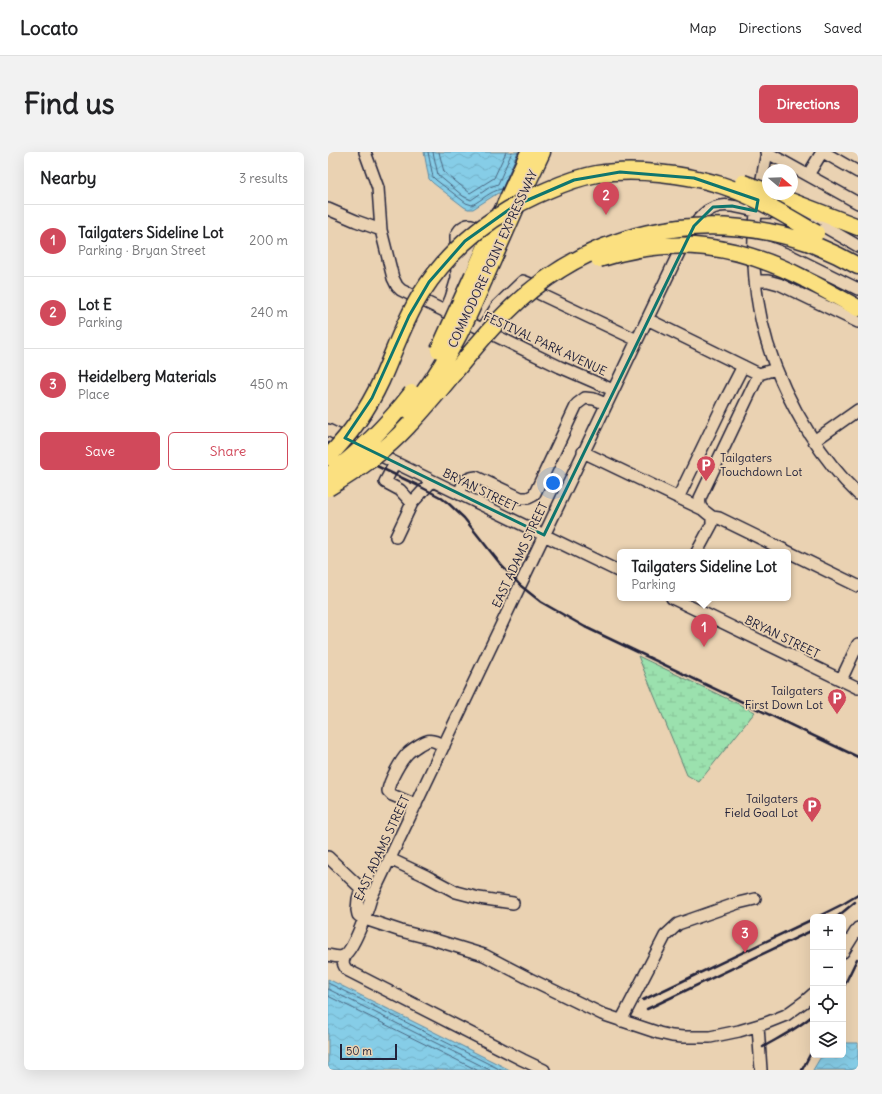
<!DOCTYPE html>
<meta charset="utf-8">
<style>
:root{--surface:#fff;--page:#f2f2f2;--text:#202124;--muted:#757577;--line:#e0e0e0;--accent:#d1495b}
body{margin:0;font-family:Delius,sans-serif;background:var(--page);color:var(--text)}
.controls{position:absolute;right:12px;bottom:12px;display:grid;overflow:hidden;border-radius:6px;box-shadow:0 4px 16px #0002}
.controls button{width:36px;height:36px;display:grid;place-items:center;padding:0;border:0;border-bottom:1px solid var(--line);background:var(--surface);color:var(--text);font:20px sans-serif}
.compass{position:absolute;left:434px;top:12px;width:36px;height:36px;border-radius:50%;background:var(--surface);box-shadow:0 4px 16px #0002;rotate:109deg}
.scale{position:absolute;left:12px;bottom:10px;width:57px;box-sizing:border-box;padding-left:4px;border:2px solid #22223b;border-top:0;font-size:11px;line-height:14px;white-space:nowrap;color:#22223b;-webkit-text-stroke:3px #ead2b2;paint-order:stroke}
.you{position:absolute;left:225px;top:331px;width:14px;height:14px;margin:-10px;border:3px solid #fff;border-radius:50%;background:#1a73e8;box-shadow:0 0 0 6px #1a73e833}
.badge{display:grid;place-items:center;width:26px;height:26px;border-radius:50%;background:var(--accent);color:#fff;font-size:13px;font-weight:700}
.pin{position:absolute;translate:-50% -33px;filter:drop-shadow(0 1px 2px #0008)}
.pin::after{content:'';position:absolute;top:21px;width:14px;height:12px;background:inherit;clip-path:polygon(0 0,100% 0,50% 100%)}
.popup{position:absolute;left:289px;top:397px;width:174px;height:52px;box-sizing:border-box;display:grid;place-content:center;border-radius:6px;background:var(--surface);filter:drop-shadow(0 1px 3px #0005);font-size:13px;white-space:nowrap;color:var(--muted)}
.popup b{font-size:15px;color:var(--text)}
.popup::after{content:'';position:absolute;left:50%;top:100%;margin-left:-8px;border:8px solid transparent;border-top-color:var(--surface)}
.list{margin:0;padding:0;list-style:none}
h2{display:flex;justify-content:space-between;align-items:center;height:52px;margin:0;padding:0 16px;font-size:17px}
h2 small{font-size:13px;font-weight:400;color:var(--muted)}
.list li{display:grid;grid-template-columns:26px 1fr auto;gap:12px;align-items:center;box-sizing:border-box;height:72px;padding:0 16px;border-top:1px solid var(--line)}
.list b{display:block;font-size:15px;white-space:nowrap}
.list p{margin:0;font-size:13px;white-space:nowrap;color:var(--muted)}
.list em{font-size:13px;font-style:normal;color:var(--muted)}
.actions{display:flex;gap:8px;padding:12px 16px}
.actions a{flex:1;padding:9px 0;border:1px solid var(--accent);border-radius:6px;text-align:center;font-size:14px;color:var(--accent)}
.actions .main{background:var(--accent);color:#fff}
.icon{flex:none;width:22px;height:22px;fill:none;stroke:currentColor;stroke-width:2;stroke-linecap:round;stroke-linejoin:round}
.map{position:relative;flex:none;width:530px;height:918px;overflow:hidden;border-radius:6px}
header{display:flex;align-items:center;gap:24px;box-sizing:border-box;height:56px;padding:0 20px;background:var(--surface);border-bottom:1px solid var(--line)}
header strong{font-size:19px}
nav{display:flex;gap:22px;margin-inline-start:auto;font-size:14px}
.intro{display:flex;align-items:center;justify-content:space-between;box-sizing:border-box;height:96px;padding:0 24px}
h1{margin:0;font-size:28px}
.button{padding:10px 18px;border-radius:6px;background:var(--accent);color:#fff;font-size:14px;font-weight:700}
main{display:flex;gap:24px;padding:0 24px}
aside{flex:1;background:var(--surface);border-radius:6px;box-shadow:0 4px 16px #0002}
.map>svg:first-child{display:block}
</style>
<header>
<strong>Locato</strong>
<nav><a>Map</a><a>Directions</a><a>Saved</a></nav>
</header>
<div class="intro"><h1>Find us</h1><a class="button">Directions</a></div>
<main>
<aside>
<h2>Nearby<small>3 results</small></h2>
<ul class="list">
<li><span class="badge">1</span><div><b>Tailgaters Sideline Lot</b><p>Parking · Bryan Street</p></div><em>200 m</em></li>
<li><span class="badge">2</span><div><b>Lot E</b><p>Parking</p></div><em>240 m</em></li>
<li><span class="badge">3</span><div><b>Heidelberg Materials</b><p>Place</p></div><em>450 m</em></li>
</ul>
<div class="actions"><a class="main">Save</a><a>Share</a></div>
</aside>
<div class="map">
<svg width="530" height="918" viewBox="0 0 530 918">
<defs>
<pattern id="wetland-marsh" width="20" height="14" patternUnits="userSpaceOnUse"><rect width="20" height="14" fill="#9be1ae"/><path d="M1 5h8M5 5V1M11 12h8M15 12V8" fill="none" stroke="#85c197"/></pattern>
<pattern id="water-waves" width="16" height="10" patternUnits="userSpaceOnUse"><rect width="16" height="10" fill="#86cde7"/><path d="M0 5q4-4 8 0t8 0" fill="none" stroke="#73b0c7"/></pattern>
</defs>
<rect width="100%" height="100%" fill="#ead2b2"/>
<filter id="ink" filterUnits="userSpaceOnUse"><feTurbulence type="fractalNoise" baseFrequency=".025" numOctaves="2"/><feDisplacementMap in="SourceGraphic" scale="8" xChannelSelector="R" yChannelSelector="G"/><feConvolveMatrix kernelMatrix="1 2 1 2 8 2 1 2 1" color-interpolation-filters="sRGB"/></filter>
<g filter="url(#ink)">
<path fill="url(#wetland-marsh)" stroke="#5e8274" d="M310,504L427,560L371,630L359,623Z"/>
<path fill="url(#water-waves)" stroke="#5e89a2" d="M96,0H194L176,42L170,41L145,57H140L136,55L105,31L101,27Z
M0,827L182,918H0Z
M515,891H530V918H485L494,903H515Z"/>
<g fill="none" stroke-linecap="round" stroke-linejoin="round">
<path stroke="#4a6680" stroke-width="1" d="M100,0L105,25L108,28L138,51L144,53C154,48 162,39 174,37L190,0
M105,0L110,23L135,44L143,48L162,35L170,32L184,0
M111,0L116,20L142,41L166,26L178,0
M0,831L173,918
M0,837L162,918
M0,844L149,918"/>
<defs>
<path id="minor" d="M37,0L50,36L53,78L65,126L69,134L73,138L232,215L285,238
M438,0L530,51
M439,0C434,28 427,56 426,85C423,156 443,221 481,281C495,303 511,324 530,342
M495,0L530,20
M480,23L494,0
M0,57L28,69L53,78
M426,90L463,104L530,137
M427,129H440L451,132L530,170
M117,160L123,146L129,126L149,80V76C140,69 132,75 128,84L129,126
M319,167L431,222L448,217
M154,178L169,154L195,129L205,133L212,142L309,188
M0,278L292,420
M486,289L530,258
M255,300L374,357
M67,311L57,330L72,338L84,351
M131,342C135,332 136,326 148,325L193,346H200L206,343L249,252L257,246L266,247L278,252
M350,346L396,251L415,214
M384,365L391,366L530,434
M68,385L84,351L104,329
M369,400L384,372V365C376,358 370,357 372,346L431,222
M344,446L530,536
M513,528L530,492
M88,653L64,643L60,639C61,629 73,608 80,601C83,598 95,590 99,589C104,587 111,591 116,594
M0,705L39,742
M62,707L98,724L128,740L151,746L185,751
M33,736L30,747L29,758L30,763L34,766L73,779L104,787L156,803L202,827L274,862L331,881L344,884L355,885H382L411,879L438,871L458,863L476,850L485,842
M515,800L530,776
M0,803C5,804 11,806 15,804C25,800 40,757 43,746C148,528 251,308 356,90C367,71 378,50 403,54C414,55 423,59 434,60C447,62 457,56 471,60L530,94
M17,804C14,810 15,813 19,818L195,908L216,918
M293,869L337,784L350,772L410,751L427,747
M430,874L433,918"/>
<path id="highway" d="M444,42L530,75
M482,91L509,103L530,114
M145,123L201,0
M477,127L530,156
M156,128L190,51L214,0"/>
</defs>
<use href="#minor" stroke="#22223b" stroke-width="14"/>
<use href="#highway" stroke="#22223b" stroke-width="19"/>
<use href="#minor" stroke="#ead2b2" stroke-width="11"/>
<use href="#highway" stroke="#fbe080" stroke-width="16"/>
<path stroke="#22223b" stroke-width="2.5" d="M0,291L91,334L112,345L120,351L136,366L174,414L193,434L213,450L257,475L530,605
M489,765L515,752L530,743
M509,765L527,750
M515,836L529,807
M315,848L485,767
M319,857L485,778
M435,895C452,885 471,876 485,863
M474,918L485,897"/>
<defs>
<path id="highway-bridge" d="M415,31L440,40
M271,107C344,83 410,92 477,127
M111,198L145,123
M81,259C114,220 136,175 156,128
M0,305C22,283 40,257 53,229C66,200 76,169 93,142C123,94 169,59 220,38C236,31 252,25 269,22C307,16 357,22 393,33C427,44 457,63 488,81
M0,324C31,301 60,272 84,241
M0,336C31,317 56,300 81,273C115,238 143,196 178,161C260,79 372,54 482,91"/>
</defs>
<use href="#highway-bridge" stroke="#22223b" stroke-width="19" stroke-linecap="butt"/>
<use href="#highway-bridge" stroke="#fbe080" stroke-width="16"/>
</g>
</g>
<path fill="none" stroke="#0f766e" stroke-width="3" stroke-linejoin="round" d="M292,20L366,26L430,48L428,59L404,54L385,55L366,74L216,383L17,286L44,246L81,164L101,130L137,89L186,54L246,28Z"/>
<defs>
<symbol id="parking-pin" viewBox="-11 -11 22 30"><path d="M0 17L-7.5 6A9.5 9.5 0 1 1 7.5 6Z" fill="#d1495b" stroke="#ead2b2"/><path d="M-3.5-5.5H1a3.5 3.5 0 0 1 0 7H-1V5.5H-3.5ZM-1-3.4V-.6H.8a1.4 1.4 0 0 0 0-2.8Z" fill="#fff"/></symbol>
</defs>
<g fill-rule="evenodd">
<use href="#parking-pin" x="367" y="302" width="22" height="30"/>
<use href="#parking-pin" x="498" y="535" width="22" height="30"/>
<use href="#parking-pin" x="473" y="643" width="22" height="30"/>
</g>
<g text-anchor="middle" stroke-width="3.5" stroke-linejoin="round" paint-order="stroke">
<g font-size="12" fill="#22223b" stroke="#ead2b2">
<text transform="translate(165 107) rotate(-65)" y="4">COMMODORE POINT EXPRESSWAY</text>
<text transform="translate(217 192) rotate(25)" y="4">FESTIVAL PARK AVENUE</text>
<text transform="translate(152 338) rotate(26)" y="4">BRYAN STREET</text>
<text transform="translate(192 403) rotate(-65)" y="4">EAST ADAMS STREET</text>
<text transform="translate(454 485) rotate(26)" y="4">BRYAN STREET</text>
<text transform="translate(54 696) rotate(-65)" y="4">EAST ADAMS STREET</text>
</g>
<g font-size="12" fill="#22223b" stroke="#ead2b2" text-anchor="end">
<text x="392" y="310" text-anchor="start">Tailgaters<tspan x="392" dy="14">Touchdown Lot</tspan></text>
<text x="495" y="543">Tailgaters<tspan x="495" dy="14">First Down Lot</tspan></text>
<text x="470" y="651">Tailgaters<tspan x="470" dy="14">Field Goal Lot</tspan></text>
</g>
</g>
</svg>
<div class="controls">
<button>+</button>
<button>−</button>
<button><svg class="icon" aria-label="locate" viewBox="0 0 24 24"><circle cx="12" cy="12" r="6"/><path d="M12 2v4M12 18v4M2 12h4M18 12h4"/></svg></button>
<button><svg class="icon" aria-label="layers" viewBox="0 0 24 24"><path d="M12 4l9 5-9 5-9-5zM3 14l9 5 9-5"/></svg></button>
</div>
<svg class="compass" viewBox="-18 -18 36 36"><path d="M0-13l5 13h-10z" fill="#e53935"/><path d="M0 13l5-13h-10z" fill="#757577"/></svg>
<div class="scale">50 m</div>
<div class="you"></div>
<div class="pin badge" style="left:376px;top:495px">1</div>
<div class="popup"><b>Tailgaters Sideline Lot</b>Parking</div>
<div class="pin badge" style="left:278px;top:63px">2</div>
<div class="pin badge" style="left:417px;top:801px">3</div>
</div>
</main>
